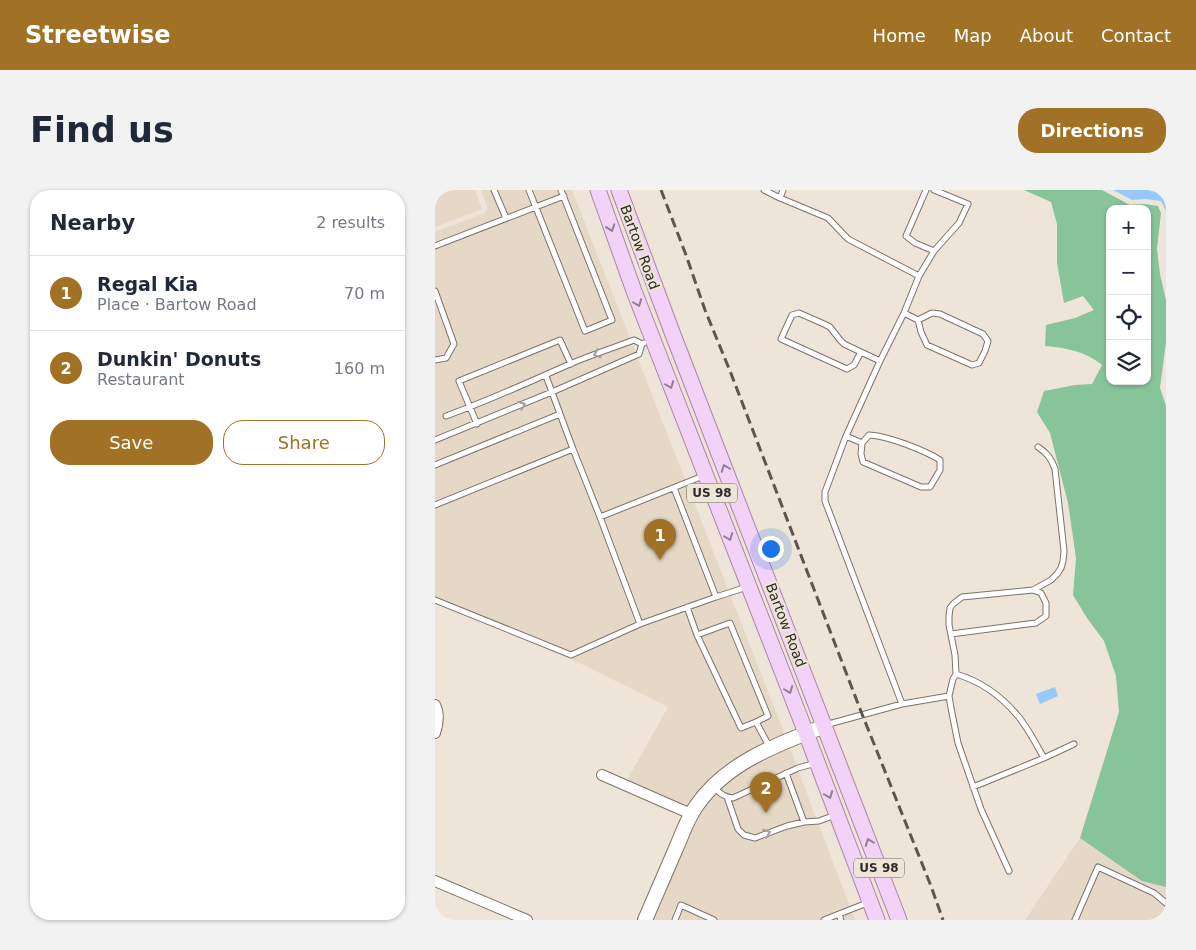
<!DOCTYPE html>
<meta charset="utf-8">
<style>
:root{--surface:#fff;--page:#f2f2f3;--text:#1f2937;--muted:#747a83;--line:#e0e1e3;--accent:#a17125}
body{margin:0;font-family:"DejaVu Sans",sans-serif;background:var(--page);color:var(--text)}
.controls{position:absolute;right:15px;top:15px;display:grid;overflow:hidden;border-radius:10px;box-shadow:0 1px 4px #0004}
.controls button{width:45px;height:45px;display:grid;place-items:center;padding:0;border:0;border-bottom:1px solid var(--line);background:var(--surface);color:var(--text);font:25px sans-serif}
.you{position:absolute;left:335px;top:358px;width:18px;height:18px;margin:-12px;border:4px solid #fff;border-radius:50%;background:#1a73e8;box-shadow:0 0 0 8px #1a73e833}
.badge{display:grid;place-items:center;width:32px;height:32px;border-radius:50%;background:var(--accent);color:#fff;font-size:16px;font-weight:700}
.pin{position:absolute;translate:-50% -41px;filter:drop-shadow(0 1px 2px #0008)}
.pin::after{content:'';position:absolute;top:26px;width:18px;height:15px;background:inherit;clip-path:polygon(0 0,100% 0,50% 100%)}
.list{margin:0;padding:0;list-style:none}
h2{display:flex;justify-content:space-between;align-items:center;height:65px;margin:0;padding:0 20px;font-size:21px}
h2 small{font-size:16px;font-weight:400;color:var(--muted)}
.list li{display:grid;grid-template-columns:32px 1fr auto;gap:15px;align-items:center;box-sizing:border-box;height:75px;padding:0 20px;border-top:1px solid var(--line)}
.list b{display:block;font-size:19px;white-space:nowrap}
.list p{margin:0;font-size:16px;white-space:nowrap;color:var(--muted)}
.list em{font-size:16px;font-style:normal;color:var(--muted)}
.actions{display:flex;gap:10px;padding:15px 20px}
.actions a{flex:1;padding:11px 0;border:1px solid var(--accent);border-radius:20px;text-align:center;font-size:18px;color:var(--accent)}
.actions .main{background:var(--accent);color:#fff}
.icon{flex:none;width:28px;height:28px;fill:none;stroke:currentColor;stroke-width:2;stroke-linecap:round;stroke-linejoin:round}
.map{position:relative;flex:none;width:731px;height:730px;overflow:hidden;border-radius:20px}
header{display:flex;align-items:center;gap:30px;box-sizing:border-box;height:70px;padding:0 25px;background:var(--accent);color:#fff}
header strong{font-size:24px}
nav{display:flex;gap:28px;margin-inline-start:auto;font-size:18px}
.intro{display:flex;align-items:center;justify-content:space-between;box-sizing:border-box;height:120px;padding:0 30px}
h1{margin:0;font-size:35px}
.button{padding:12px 22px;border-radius:20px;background:var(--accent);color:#fff;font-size:18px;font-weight:700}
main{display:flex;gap:30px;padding:0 30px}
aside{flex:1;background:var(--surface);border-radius:20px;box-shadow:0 1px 4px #0004}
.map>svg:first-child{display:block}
</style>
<header>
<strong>Streetwise</strong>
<nav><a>Home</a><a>Map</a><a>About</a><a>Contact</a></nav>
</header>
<div class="intro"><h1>Find us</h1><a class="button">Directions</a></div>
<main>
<aside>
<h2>Nearby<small>2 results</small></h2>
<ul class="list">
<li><span class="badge">1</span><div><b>Regal Kia</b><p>Place · Bartow Road</p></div><em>70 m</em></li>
<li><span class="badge">2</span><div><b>Dunkin' Donuts</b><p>Restaurant</p></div><em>160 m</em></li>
</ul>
<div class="actions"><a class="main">Save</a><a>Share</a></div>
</aside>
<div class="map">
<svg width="731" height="730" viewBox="0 0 731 730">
<rect width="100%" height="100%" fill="#efe4d8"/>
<path fill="#e6d8c6" d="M0,0H40L47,19L0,37Z
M46,0H137L350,545L254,616L192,590L233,517L94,448L0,410V42L50,23L52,20V16Z
M354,556L420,730H216L261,626L284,599L317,574Z
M645,648L707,690L731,697V730H590Z"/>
<path fill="#88c49a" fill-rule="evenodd" d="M589,0H667L695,15L710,14L723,16L726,23L722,59L725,84L731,110V152L725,198L731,216V697L707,691L645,648L684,522L681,486L669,451L652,428L638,405L641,368L633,313L615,243L602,222L609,201L640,195L657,194L667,175C650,161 631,158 610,156L611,135L640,128L659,120L648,106L629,113L622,73V34L616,12ZM675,19H712V191H675Z"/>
<path fill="#97c8fb" d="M678,0H731V21L726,11L711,9L697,10Z
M620,497L623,506L605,514L601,504Z"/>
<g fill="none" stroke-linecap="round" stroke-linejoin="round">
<defs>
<path id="lane" d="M59,0L71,28
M94,0L150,141L177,130L126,0
M329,0L345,8L348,0
M491,0L471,46L480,53L499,61L524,33L533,14L499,0
M345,8L393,28L413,49L484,86
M0,56L129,6
M0,101L19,154L11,168L0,170
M469,123L483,130L497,123L505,124L548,144L553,151L550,161L544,173L537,175L492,155L486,142L483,130
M426,162L419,175L412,179L346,149L357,125L364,123L389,134L395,137L405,150L409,154L445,171
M11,226C53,211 94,192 135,174C156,165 178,158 199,150L207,154L209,153
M42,234L24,191L125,150L136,174
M411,246L427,253L434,245C453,246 489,260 505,270V280L495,297H486L428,272L426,264L427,253
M0,250L117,202L204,164L207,154
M138,259L165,327L268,286
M0,275L125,224
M239,298L281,407L312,397
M0,315L138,259L111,186
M165,327L205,434L281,407
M598,400L616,390L622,384L626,378L628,371L629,361L620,279C616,268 612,263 603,257
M0,410L136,465L205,434
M252,417L262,445L295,433L333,526L321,532L335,558
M516,444L601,433L611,426V413L606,403L598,400L527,407L518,414L515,418L514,426V435L520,465L521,484L518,489L514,506L516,518L523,553L546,619L574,681
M262,445L306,538L321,532
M521,484C545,491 566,506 582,525C592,536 601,554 609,568
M467,514L390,311V302L411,246L445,171L469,123L484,86L499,61
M390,535L467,514L514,506
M351,583L369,632L384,631L400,625
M278,597C285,603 289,607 298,608L363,578L381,573
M538,597L609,568L639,554
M292,607L303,639L309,645L320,648L352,636L369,632
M240,730L246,715L279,730
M389,730L404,724
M406,730L404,724L432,713
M640,730L663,677L719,703L731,713
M731,730V729"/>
<path id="street" d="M0,515C4,523 3,534 0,543
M167,585L256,624
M0,691L92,730"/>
<path id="secondary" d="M210,730C221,705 231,681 242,656C248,642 253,627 262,615C292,572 343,554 390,536"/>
<path id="primary" d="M163,0L199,101L371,543L442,730
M184,0L237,142L464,730"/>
</defs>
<use href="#lane" stroke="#7c7368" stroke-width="7"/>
<use href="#street" stroke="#7c7368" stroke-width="12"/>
<use href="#secondary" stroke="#7c7368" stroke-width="16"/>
<use href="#primary" stroke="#a984ab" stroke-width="17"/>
<use href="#lane" stroke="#fff" stroke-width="5"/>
<use href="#street" stroke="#fff" stroke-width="10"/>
<use href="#secondary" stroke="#fff" stroke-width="14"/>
<use href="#primary" stroke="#f3d2f7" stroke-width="15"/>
<path stroke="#5b5750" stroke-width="3" stroke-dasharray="10 5" stroke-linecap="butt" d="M226,0L251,65L270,120L295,181L427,524L496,696L508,730"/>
</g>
<defs><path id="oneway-chevron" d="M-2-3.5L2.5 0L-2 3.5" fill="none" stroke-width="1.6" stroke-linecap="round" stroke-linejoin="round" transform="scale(1.25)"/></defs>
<g stroke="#917f8f">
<use href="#oneway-chevron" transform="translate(176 38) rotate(71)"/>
<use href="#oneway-chevron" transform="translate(203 113) rotate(69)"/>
<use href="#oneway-chevron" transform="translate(235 195) rotate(69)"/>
<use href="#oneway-chevron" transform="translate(290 278) rotate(-111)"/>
<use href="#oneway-chevron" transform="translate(294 347) rotate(69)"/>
<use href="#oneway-chevron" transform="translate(354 500) rotate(69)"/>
<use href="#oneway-chevron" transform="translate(394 605) rotate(69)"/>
<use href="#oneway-chevron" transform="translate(434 652) rotate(-111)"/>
</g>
<g stroke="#a1a09e">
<use href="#oneway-chevron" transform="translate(162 164) rotate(159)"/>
<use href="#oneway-chevron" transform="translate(87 215) rotate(-23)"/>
<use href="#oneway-chevron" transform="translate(332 643) rotate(-20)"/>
</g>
<g text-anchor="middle" stroke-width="4.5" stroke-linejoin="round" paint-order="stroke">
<g fill="#efe4d8" stroke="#69635c" stroke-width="1">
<rect x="252" y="293.5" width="50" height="19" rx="4"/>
<rect x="419" y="668.5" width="50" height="19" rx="4"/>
</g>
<g font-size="12" font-weight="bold" fill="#2f2c27">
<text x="277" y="307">US 98</text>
<text x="444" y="682">US 98</text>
</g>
<g font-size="14" fill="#2f2c27" stroke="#efe4d8">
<text transform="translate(205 57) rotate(70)" y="5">Bartow Road</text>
<text transform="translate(351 435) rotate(69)" y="5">Bartow Road</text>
</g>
</g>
</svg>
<div class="controls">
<button>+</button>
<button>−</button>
<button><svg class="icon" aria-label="locate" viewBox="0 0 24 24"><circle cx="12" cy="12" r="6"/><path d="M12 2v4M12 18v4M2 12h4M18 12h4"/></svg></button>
<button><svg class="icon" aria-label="layers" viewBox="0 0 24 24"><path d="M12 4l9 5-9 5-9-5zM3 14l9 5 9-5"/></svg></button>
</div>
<div class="you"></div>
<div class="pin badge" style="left:225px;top:370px">1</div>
<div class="pin badge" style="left:331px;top:623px">2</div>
</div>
</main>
